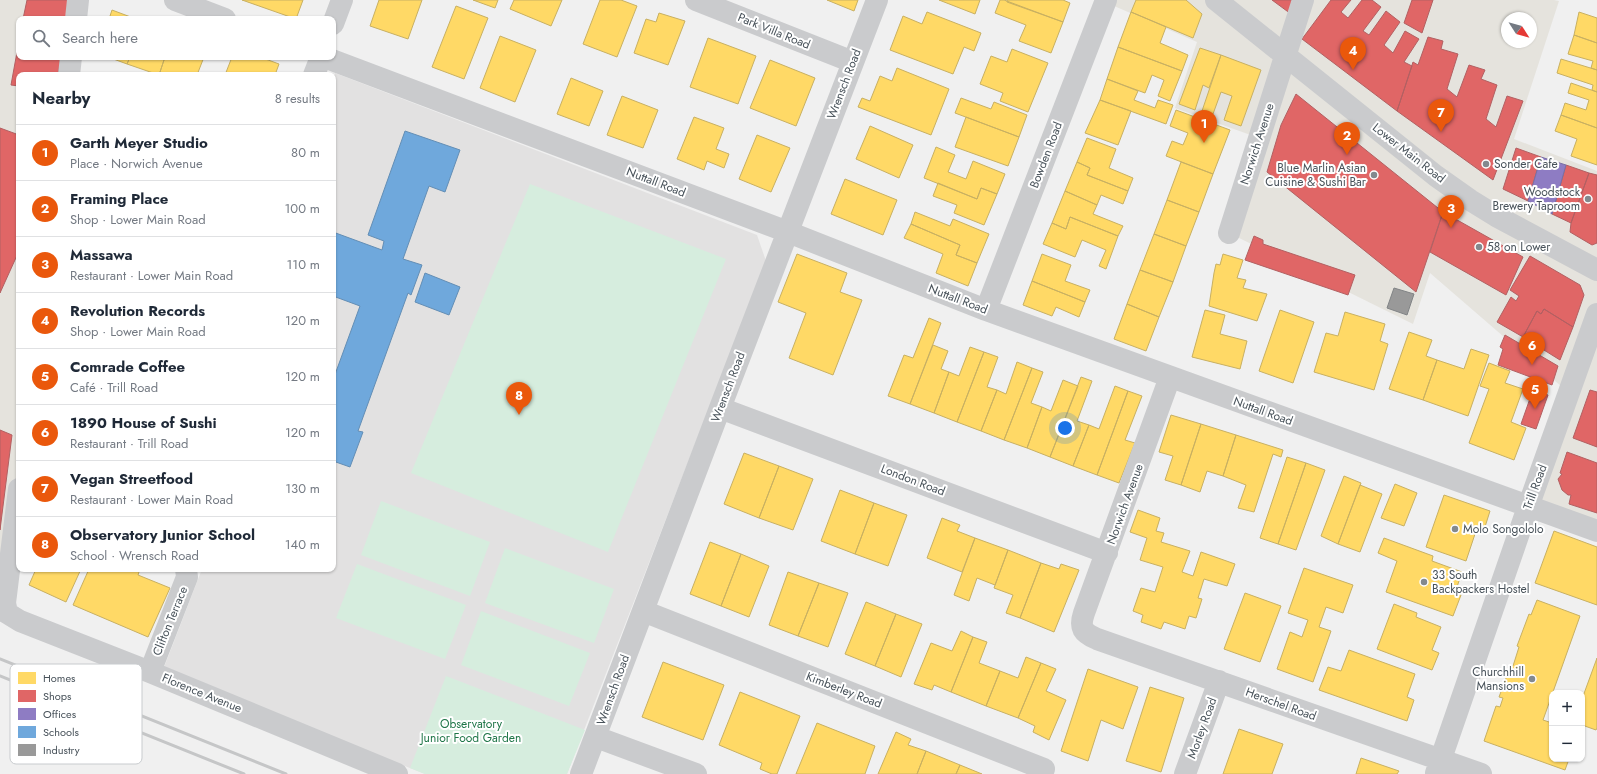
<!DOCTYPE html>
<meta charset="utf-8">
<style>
:root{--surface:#fff;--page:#f2f2f3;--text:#1f2937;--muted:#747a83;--line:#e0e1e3;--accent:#ea580c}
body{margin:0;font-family:Jost,sans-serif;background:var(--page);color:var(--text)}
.controls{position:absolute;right:12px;bottom:12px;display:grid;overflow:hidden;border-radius:8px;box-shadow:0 1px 3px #0004}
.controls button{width:36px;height:36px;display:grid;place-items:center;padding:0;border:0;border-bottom:1px solid var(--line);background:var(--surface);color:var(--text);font:20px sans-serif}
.compass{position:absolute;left:1501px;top:12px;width:36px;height:36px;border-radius:50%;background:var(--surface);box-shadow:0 1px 3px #0004;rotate:126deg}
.you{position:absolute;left:1065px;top:428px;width:14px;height:14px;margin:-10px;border:3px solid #fff;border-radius:50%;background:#1a73e8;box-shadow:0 0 0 6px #1a73e833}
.badge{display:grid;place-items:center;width:26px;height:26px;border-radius:50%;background:var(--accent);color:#fff;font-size:13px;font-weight:700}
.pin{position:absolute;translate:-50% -33px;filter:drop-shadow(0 1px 2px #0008)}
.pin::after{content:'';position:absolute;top:21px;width:14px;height:12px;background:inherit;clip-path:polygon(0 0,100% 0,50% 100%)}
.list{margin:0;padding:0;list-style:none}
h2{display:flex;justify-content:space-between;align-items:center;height:52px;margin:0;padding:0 16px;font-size:17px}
h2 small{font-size:13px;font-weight:400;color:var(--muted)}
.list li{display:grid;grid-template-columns:26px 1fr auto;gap:12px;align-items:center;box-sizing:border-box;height:56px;padding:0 16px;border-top:1px solid var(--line)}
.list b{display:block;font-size:15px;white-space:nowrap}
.list p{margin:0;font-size:13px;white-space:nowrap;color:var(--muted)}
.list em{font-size:13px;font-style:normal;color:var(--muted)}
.icon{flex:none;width:22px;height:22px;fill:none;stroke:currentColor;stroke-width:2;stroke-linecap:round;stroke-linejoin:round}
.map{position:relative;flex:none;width:1597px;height:774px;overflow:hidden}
.search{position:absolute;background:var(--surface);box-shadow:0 1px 3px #0004;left:16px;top:16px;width:320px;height:44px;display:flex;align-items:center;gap:10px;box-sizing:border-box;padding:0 14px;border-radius:8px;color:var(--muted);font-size:15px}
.panel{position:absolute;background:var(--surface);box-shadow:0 1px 3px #0004;left:16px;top:72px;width:320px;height:500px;border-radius:8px}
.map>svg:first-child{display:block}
</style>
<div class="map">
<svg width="1597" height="774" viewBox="0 0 1597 774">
<rect width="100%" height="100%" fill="#f0f0f0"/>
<path fill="#e5e3dd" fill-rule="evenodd" d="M0,0H78L76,19H19V57L69,75H19V489L0,611Z
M1106,0H1554L1559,1L1514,139L1597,171V531L1528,507L1569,393L1430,273L1413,324L1229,233L1259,138L1175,108L1197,42L1105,2ZM1507,18H1531V42H1507Z"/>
<path fill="#e2e1e1" d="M335,73L757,235L766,261L567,774H425L163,670L202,569H333V79Z"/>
<path fill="#d6edde" d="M530,184L726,259L608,552L411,473Z
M381,501L490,542L470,596L361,555Z
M505,548L614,589L594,643L485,603Z
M357,564L466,605L445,659L336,618Z
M481,611L590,653L569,706L461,665Z
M446,676L585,730L567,774H425L410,768Z"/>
<path fill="#ffd966" stroke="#c8b062" d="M242,0H303L296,19Z
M379,0H422L408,39L370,26Z
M473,0H498L495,8Z
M514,0H562L551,26L510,9Z
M600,0H621L637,6L617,57L583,44Z
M827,0H858L854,11Z
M939,0H980L975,14Z
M1000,0H1004L1063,22L1051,53L1019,41L1026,25L995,13Z
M1007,0H1063L1070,3L1063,22L1007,2Z
M1136,0H1186L1202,14L1193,38L1131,12Z
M456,6L488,18L464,79L432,67Z
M112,10L136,19H109Z
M927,12L981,33L974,51L964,47L953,74L890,50L903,16L922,24Z
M1131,12L1166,27L1160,43L1188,55L1182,71L1118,47Z
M1579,12L1597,18V43L1574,35Z
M659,13L685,21L668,65L634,53L646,19L656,22Z
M1574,35L1597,43V70L1591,68L1593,61L1568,54Z
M500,36L536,50L515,102L480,88Z
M708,38L756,56L738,104L690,87Z
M1118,47L1182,71L1170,101L1158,96L1164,80L1152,75L1145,93L1107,79Z
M1200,48L1221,55L1209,88L1203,85L1195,110L1179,104Z
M1012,49L1048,63L1028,112L1000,101L1003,93L980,84L991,56L1007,62Z
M1221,55L1261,70L1241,126L1224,120L1232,96L1221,92L1213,114L1202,111Z
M108,57H130L127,64Z
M130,57H165L159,75L127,64Z
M165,57H204L197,75H159Z
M232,57H260L279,64L275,75H225Z
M1561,59L1597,70V92L1592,90L1593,85L1557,73Z
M770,60L815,78L796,126L750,108Z
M897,68L949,89L931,135L858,107L862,98L870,101L880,76L892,81Z
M571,78L603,91L589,126L557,114Z
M1107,79L1138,91L1134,100L1155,108L1158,100L1173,105L1166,124L1100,100Z
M1571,83L1597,92V128L1561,115L1565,103L1586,110L1589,100L1568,93Z
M622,96L658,110L643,148L607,135Z
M961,98L991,109L994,102L1027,115L1019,137L955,113Z
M1100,100L1131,111L1118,145L1085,133Z
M1176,110L1230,130L1213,174L1166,156L1172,141L1183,145L1188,133L1170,126Z
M1561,115L1597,128V165L1571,156L1577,139L1555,131Z
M694,117L724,128L716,149L729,154L724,168L707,161L704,170L677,159Z
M966,117L1019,137L1008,166L955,147Z
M870,126L913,145L899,178L856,159Z
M757,135L790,148L771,192L739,179Z
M1087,138L1116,149L1109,168L1133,178L1128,191L1087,175L1090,168L1077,162Z
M936,147L955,155L948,172L966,179L973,161L1005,174L997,194L981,188L977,199L924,178Z
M1077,162L1090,168L1087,175L1128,191L1123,204L1101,195L1097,205L1065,191Z
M1181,162L1213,174L1199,212L1167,200Z
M845,179L897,200L883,235L831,214Z
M938,183L977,199L981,188L997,194L984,225L954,213L957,205L933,196Z
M1065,191L1097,205L1093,214L1123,226L1118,236L1070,217L1066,229L1052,223Z
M1167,200L1199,212L1186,246L1154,234Z
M915,212L950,226L953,219L989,234L977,263L956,255L960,245L911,224Z
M1070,217L1118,236L1106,269L1099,266L1106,250L1082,240L1075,257L1043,244L1052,223L1066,229Z
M911,224L960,245L956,255L977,263L968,286L936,273L943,254L904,238Z
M1154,234L1186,246L1173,282L1140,270Z
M797,254L847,273L840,292L862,300L833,375L789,358L806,313L778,302Z
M1042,254L1071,265L1065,281L1090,290L1085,302L1032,281Z
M1223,254L1243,260L1237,278L1246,280L1243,288L1267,294L1257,321L1209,306L1214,273L1216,264L1220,265Z
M1140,270L1173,282L1159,317L1127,304Z
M1032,281L1085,302L1079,317L1056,307L1052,316L1023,305Z
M1127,304L1159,317L1146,351L1114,339Z
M1205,310L1225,315L1220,334L1247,341L1240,369L1192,357Z
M1280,310L1314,322L1293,383L1259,371Z
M1345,312L1385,324L1380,341L1388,344L1374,390L1314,372L1326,333L1338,336Z
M929,318L941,323L910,404L888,396L904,355L913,358Z
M1409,332L1432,340L1426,356L1437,360L1423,400L1389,389Z
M933,345L948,351L941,369L949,372L934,413L910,404Z
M970,347L984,352L957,422L934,413L949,372L959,376Z
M1471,349L1489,355L1468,416L1423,400L1437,360L1464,369Z
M984,352L998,357L987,387L997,390L981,431L957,422Z
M1017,362L1032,368L1004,440L981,431L997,390L1006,394Z
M1489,363L1510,371L1505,383L1523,389L1511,422L1526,428L1514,460L1469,443L1489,389L1480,386Z
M1032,368L1043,372L1031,403L1042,407L1027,448L1004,440Z
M1081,377L1092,381L1077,421L1089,425L1073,466L1050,457Z
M1063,380L1078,386L1050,457L1027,448L1042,407L1051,411Z
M1115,386L1128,391L1097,475L1073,466L1089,425L1099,429Z
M1128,391L1142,396L1125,440L1135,443L1119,483L1097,475Z
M1171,415L1201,424L1181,485L1165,480L1173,456L1159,452Z
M1201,424L1236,435L1223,476L1207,471L1200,492L1181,485Z
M1236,435L1283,450L1281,457L1273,454L1254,512L1238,508L1246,485L1223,476Z
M744,453L779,466L759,518L724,504Z
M1287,457L1306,463L1278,544L1260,538Z
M1306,463L1325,470L1296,550L1278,544Z
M779,466L813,479L793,530L759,518Z
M1344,476L1361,483L1338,544L1321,536Z
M1395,484L1417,493L1404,526L1381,518Z
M1360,485L1382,494L1360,552L1338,544Z
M840,490L874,503L855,554L821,541Z
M1444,495L1490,511L1484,530L1477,528L1466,561L1426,547Z
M874,503L907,515L888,566L855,554Z
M1138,510L1160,518L1156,531L1164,533L1161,542L1190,551L1182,572L1193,576L1201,552L1235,564L1227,586L1204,579L1198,598L1202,599L1196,618L1189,616L1185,629L1164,622L1161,629L1141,622L1143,615L1133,611L1141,588L1155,592L1163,567L1140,560L1147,538L1130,532Z
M942,518L960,525L957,531L975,538L962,572L927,558Z
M1554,531L1597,547V605L1535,583Z
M975,538L1008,550L995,585L977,578L969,601L954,595Z
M1384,538L1433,556L1432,561L1462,572L1455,593L1461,595L1453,616L1386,592L1397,561L1378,553Z
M710,542L741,554L721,606L690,594Z
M1008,550L1041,563L1020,618L1006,613L1013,595L994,588Z
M741,554L769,566L749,617L721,606Z
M1041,563L1059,569L1061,564L1079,570L1054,632L1020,618Z
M1304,568L1353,585L1343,613L1326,607L1319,627L1331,631L1313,682L1277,669L1290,632L1302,637L1308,620L1288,613Z
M36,569H81L66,602L29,585Z
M89,569H112L116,571L117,569H140L138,575L170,588L148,637L73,605Z
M788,572L819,583L798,636L769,625Z
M819,583L848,593L828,647L798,636Z
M1245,593L1281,606L1260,662L1224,649Z
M1537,600L1580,616L1543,720L1552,723V759H1569L1565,770L1484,741L1496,706L1500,707L1503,698L1499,697L1511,665L1513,666L1519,647L1517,646L1529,614L1531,615Z
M866,602L896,614L875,666L845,654Z
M1394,604L1417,613L1416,617L1441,627L1432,650L1439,653L1432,670L1377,649Z
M896,614L922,624L901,677L875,666Z
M961,631L973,637L951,692L934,685L932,690L914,684L931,643L952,651Z
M973,637L987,642L979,663L1000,671L986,706L951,692Z
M1349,650L1415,674L1407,697L1414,700L1407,721L1319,690L1328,667L1341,671Z
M1026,657L1041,663L1018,718L986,706L1000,671L1018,678Z
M1597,658V728L1596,730L1582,725V699Z
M663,662L724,685L703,740L642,717Z
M1041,663L1056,669L1046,691L1066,700L1049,740L1033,732L1035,726L1018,718Z
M1088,669L1138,687L1123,729L1101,720L1088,761L1061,751Z
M1150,687L1184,698L1161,772L1126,761Z
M740,692L800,716L777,774H772L760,769L762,763L719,745Z
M817,723L875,746L865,774H796Z
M1239,729L1283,744L1272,774H1223Z
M896,732L911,739L908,745L926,751L917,774H878Z
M926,751L960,765L956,774H917Z
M1361,758L1399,771L1397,774H1356Z
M960,765L982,774H956Z"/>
<path fill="#e06666" stroke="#b26062" d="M27,0H68L66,19H23Z
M1272,0H1295L1291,14Z
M1331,0H1351L1341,12L1348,18L1362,0H1372L1381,7L1363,31L1369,35L1386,11L1400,22L1384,45L1393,53L1405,31L1419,39L1404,62L1412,66L1397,111L1302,39Z
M1412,0H1433L1422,33L1404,23Z
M1428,37L1443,41L1441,49L1458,54L1447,89L1457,97L1469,65L1485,70L1481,79L1497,85L1486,119L1496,127L1507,96L1523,101L1493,180L1397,111L1413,62L1418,65Z
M19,41V57H61L58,75H19V86L11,85Z
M1296,94L1443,212L1416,292L1267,172L1281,125Z
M0,128L19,135V251L0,293Z
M1516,148L1541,157L1528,201L1503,189Z
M1566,165L1589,173L1571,223L1552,214Z
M1589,173L1597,175V243L1592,245L1570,232L1571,223Z
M1443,212L1523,257L1506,295L1430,252Z
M1254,236L1263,240V244L1355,275L1348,295L1245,260Z
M1530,256L1580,285L1584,295L1573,327L1544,309L1541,314L1537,311L1523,337L1497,322L1511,297L1516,301L1519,296L1510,290Z
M1544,309L1573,327L1560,360L1523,337L1537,311L1541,314Z
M1505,335L1558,366L1552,385L1498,365L1503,349L1500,347Z
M1533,390L1548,395L1536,429L1521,424Z
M1590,390L1597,392V447L1573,438Z
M0,430L12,435L0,530Z
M1567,452L1597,463V513L1569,504L1571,495H1568L1562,490L1558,479L1562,474L1560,473Z"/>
<path fill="#8e7cc3" stroke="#796fa4" d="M1541,157L1566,165L1552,214L1528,201Z"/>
<path fill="#6fa8dc" stroke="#638eb5" d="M405,131L460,150L445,192L429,186L403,259L422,265L411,295L408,293L358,431L363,432L350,467L333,461V380L360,306L333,296V232L382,250L384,241L368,235Z
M425,273L460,287L449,315L415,302Z"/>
<path fill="#999" stroke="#818486" d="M1394,288L1414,294L1407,315L1387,308Z"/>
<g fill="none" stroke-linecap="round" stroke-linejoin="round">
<path stroke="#cacbcd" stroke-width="22" d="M175,0L225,19
M696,0L853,62
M1216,0L1436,176L1470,200L1496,216L1597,270
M76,19L78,0
M333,24L342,0
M324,57L788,232L986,310L1597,531
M69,75L71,57
M314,75L321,57
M1229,233L1303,0
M986,310L1106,0
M1170,377L1084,613C1079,628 1083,633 1097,639L1481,774
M720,408L1107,553
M19,489L5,603L7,613L20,621L150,672L397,774
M643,611L1044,769
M150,672L187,577L186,569
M596,737L696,774
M1436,773L1528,507L1597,314
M581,774L720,408L877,0
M1185,774L1219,681"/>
<path stroke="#c5c6c7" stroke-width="3" d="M0,659L286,774
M0,676L244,774"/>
</g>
<g fill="#83898e" stroke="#fff" stroke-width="1.5">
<circle cx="1486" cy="164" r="4"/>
<circle cx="1374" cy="175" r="4"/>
<circle cx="1588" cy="199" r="4"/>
<circle cx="1479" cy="247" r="4"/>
<circle cx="1455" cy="529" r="4"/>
<circle cx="1424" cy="582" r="4"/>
<circle cx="1532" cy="679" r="4"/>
</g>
<g text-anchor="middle" stroke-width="4" stroke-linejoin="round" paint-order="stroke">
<g font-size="12" fill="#48525a" stroke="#fff">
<text transform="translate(774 31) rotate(22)" y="4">Park Villa Road</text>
<text transform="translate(844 84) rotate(-69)" y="4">Wrensch Road</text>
<text transform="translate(1257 144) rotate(-72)" y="4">Norwich Avenue</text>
<text transform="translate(1409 153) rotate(38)" y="4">Lower Main Road</text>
<text transform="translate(1046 155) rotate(-69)" y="4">Bowden Road</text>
<text transform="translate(656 182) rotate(21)" y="4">Nuttall Road</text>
<text transform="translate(958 299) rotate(21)" y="4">Nuttall Road</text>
<text transform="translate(728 387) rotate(-69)" y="4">Wrensch Road</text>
<text transform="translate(1263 411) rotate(20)" y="4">Nuttall Road</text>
<text transform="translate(913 480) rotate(21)" y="4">London Road</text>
<text transform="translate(1535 487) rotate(-70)" y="4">Trill Road</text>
<text transform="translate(1125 504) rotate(-70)" y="4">Norwich Avenue</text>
<text transform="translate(170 621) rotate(-68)" y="4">Clifton Terrace</text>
<text transform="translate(613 690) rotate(-70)" y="4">Wrensch Road</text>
<text transform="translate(844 690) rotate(21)" y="4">Kimberley Road</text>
<text transform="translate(202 693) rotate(22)" y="4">Florence Avenue</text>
<text transform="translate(1281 704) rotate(20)" y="4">Herschel Road</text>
<text transform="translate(1202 728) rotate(-70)" y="4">Morley Road</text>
</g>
<g font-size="12" fill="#48525a" stroke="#fff" text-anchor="start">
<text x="1494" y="168">Sonder Cafe</text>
<text x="1366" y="172" text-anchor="end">Blue Marlin Asian<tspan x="1366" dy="14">Cuisine &amp; Sushi Bar</tspan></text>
<text x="1580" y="196" text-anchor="end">Woodstock<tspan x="1580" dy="14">Brewery Taproom</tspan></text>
<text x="1487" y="251">58 on Lower</text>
<text x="1463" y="533">Molo Songololo</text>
<text x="1432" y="579">33 South<tspan x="1432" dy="14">Backpackers Hostel</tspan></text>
<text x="1524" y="676" text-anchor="end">Churchhill<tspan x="1524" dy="14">Mansions</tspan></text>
</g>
<g font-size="12" fill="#1f7648" stroke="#fff">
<text x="471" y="728">Observatory<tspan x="471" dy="14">Junior Food Garden</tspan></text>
</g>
</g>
<rect x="10" y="664" width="132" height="100" rx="6" fill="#fff" stroke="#c8cbce" stroke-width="1"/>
<rect x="18" y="672" width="18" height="12" fill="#ffd966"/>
<rect x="18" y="690" width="18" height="12" fill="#e06666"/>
<rect x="18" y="708" width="18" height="12" fill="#8e7cc3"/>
<rect x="18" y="726" width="18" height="12" fill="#6fa8dc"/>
<rect x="18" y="744" width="18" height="12" fill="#999"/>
<g font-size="11" fill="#48525a">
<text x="43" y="682">Homes</text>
<text x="43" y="700">Shops</text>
<text x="43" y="718">Offices</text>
<text x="43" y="736">Schools</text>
<text x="43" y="754">Industry</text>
</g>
</svg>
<div class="controls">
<button>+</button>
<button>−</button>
</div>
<svg class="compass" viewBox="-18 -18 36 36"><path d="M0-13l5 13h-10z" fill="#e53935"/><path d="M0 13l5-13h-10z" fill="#747a83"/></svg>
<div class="you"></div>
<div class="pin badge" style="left:1204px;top:143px">1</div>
<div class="pin badge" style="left:1347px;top:155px">2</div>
<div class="pin badge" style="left:1451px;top:228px">3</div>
<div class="pin badge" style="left:1353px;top:70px">4</div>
<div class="pin badge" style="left:1535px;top:409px">5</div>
<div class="pin badge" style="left:1532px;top:365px">6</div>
<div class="pin badge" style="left:1441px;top:132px">7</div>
<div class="pin badge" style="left:519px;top:415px">8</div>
<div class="search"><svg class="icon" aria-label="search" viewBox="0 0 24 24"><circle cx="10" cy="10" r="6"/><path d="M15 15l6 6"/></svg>Search here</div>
<section class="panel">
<h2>Nearby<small>8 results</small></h2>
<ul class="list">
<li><span class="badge">1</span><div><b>Garth Meyer Studio</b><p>Place · Norwich Avenue</p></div><em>80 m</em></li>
<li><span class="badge">2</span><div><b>Framing Place</b><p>Shop · Lower Main Road</p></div><em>100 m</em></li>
<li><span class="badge">3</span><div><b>Massawa</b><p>Restaurant · Lower Main Road</p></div><em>110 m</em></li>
<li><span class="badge">4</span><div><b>Revolution Records</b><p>Shop · Lower Main Road</p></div><em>120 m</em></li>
<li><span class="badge">5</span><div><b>Comrade Coffee</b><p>Café · Trill Road</p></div><em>120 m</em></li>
<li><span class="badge">6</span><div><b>1890 House of Sushi</b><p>Restaurant · Trill Road</p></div><em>120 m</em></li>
<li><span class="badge">7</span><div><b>Vegan Streetfood</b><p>Restaurant · Lower Main Road</p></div><em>130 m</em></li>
<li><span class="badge">8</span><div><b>Observatory Junior School</b><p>School · Wrensch Road</p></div><em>140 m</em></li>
</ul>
</section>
</div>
